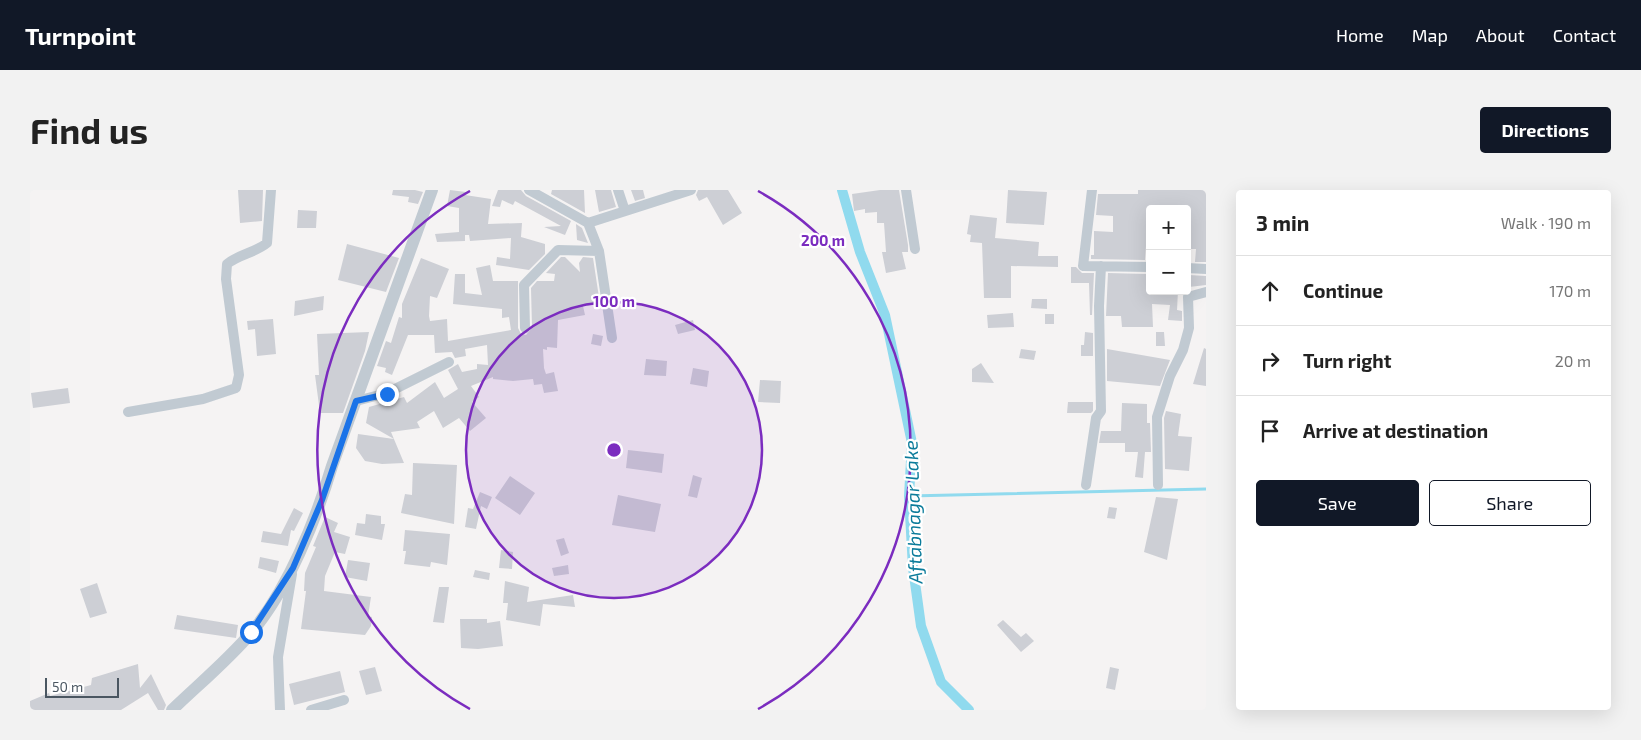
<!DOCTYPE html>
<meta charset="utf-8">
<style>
:root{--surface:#fff;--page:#f2f2f2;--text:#222;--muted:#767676;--line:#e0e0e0;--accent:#111827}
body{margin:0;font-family:"Exo 2",sans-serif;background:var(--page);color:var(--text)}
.controls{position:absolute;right:15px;top:15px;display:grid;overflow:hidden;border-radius:5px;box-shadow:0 5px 20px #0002}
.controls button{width:45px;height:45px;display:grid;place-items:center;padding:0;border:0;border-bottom:1px solid var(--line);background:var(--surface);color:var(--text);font:25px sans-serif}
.scale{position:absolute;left:15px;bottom:12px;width:74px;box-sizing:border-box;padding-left:5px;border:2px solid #4a5661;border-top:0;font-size:14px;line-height:18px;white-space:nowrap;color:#4a5661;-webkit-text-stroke:4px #fff;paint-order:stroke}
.stop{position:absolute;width:15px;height:15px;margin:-11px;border:4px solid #1a73e8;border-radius:50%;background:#fff}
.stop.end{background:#1a73e8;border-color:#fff;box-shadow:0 1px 5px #0008}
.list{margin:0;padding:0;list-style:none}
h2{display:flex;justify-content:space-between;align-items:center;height:65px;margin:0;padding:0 20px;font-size:21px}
h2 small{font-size:16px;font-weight:400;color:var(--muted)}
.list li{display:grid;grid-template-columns:32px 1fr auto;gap:15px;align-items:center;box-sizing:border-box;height:70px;padding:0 20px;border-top:1px solid var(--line)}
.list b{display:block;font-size:19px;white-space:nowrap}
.list em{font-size:16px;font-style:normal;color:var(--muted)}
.actions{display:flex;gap:10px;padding:15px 20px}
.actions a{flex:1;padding:11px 0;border:1px solid var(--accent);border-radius:5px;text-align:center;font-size:18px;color:var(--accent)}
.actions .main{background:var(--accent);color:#fff}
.icon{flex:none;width:28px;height:28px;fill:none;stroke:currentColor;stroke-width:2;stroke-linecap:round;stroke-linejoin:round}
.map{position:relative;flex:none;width:1176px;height:520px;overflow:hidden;border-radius:5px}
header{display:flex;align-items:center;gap:30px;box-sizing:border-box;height:70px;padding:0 25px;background:var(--accent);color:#fff}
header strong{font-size:24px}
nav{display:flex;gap:28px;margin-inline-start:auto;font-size:18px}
.intro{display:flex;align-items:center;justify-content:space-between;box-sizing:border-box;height:120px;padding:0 30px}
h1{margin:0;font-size:35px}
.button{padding:12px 22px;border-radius:5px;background:var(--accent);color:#fff;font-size:18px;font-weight:700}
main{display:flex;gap:30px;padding:0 30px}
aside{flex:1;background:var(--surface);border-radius:5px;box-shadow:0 5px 20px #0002}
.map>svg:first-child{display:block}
</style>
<header>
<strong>Turnpoint</strong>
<nav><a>Home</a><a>Map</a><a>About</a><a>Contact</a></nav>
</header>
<div class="intro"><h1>Find us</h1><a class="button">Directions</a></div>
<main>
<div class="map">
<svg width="1176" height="520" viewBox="0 0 1176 520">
<rect width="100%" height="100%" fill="#f5f3f3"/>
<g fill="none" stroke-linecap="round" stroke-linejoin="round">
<path stroke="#90daee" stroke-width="3" d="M879,306L1176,299"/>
<path stroke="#90daee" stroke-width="10" d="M812,0L830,62L855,125L882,253L879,306L883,378L891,436L911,492L939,520"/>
</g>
<path fill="#cdcfd5" d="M208,0H233L232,31L210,33Z
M363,0H385L393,2L388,14L378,12L379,7L362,5Z
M420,0L436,2L435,5L461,9L458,34L492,33L491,47L515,54V64L499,80L466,75L467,67L480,69L481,48L440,51L439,45H435V51L407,52L405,44L429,42V18L417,16Z
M468,0H491L496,6L541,31L535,45L514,37L531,36L485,11L483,15L472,10L470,17L462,16Z
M522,0H554L555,23L521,4Z
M565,0H581L586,17L569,22Z
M601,0H613L615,8L605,11Z
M668,0H698L712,23L693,35L677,7L669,11L666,5Z
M850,0H869L878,55V62H872L876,79L856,83L852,62H856L854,33H847V22L835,23V19L824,21L822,4Z
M978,0L1017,2L1014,35L976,33Z
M1108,0H1176V72H1165L1166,59H1157V19H1120V56H1116L1115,70L1061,69V65H1064V41L1083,42V26L1066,25L1068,4H1108Z
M268,20L287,21L286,38H267Z
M940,25L967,28L965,48L1009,52L1008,66H1028V77L981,76V108H954L952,53L940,52L941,45L937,44Z
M546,34L552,38L558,53L547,50Z
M317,54L369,68L356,102L308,90Z
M531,67H535L550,82L549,73L553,67L563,68L570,114L553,116L555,125L528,130L527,158L517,157V160L513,159L514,178L516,184L524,182L528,201L514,203L512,194L504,195L503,189L483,191L463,189V187L441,196L449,207L442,212L456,228L440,241L429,228L413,238L404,221L387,232L390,238L361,242L374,273L352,274L335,271L326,258L328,244L364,249L336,233L339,217L374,207L377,213L405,192L414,208L428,199L418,180L428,174L432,182L447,179V174L458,175L457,155L435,159L436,166L425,168L422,162L405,163L404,145H378L362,185L355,182L356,178L347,176L356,151L361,153L369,127L372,128V114L391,68L419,79L407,108L400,106L399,126L400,131L417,129L418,151L481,140L479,127L472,128V119L423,114L425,84H435V103L452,105L446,78L460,75L463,91H488V138L491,144L496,145L502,138L501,98L507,91H524L525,84L516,83Z
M1041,77H1046L1052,83H1064L1062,125H1060L1059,93H1041Z
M1078,83L1116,84V101H1148L1147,120L1152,121V131L1138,130L1140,115L1122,114L1123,137H1092L1091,126H1076Z
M1159,85L1176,86V95L1159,97Z
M294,106L293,120L264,126L265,111Z
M1002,109H1017V119L1001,118Z
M983,123L984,137L958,138L957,125Z
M1015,124H1024V134H1015Z
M243,129L246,164L227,166L225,139L218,140L217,131Z
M663,130L665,140L648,144L645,135Z
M339,142L335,161L313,223H290L285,185H289L287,144Z
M1055,142L1063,143V166H1051V155H1054Z
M1126,142H1134L1135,156H1126Z
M563,144L573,146L571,156L561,154Z
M1174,158L1176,159V196L1163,194Z
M991,159L1006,161L1004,170L989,168Z
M1077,159L1140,170L1130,196L1077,191Z
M616,169L637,171L636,186L614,185Z
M951,173L964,193L942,192V179Z
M663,178L679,181L677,197L660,194Z
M730,190L751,191L750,213L728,212Z
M38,198L40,213L3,218L1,203Z
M1038,212H1063V221L1061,223H1037Z
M1092,213L1117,214V233H1120L1121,262H1115L1113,288L1105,287L1108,262H1095V253H1069L1071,241H1091Z
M1136,221L1151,224L1148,246L1162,247L1159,281L1135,279L1134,228Z
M598,260L634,264L632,283L596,278Z
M383,273L427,275L424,334L371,323L375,304L382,305Z
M663,285L672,288L667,308L658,306Z
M480,286L505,303L490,325L465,308Z
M450,302L462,307L457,319L451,316L446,339L435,337L438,318L443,319Z
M588,305L631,314L625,342L582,335Z
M1126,307L1148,309L1137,370L1114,362Z
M1079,317L1087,318L1085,329L1077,328Z
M264,318L273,323L264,341L261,340L258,356L231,352L233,341L251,344Z
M336,324L351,326V334H355L352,350L325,345L327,333L335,334Z
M295,327L308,333L304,342L320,347L315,364L305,362L295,386L294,401L341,407L338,426L342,427L341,436L335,445L271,439L276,401H274L275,383L286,357L283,356Z
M375,340L420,344L417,375L401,372L400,377L374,374L376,361H373Z
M534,348L539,363L531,366L526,350Z
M471,360L483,362L482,379L469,378Z
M230,367L249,371L246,383L228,378Z
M318,370L340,373L337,391L315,387Z
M538,375L539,384L524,386L522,378Z
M445,380L460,383L459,390L443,387Z
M475,391L499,397L497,412L543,405L545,417L513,414L510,436L476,430L478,413H473Z
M67,393L77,423L60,428L50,399Z
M409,397H419L414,433L403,432Z
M147,425L208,435L206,448L144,439Z
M430,429H457V433L470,431L473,456L448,459L431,458Z
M973,430L991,447L996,443L1004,451L991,462L967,435Z
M108,474L110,498L121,484L136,515L134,520H128L118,503L91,520H0V511L19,503L20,506L61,495L62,488Z
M345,477L352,501L336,505L329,481Z
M1080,477L1089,479L1085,500L1076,498Z
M310,481L315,502L264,515L259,494Z"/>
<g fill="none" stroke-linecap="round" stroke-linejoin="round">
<path stroke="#c1cad2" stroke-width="10" d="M499,0L558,33L569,61L582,148
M588,0L595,21
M876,0L885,59
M1062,0L1053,76L1120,77
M558,33L661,0
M1157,78L1176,79
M495,138L494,95L528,60L569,61
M326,211L357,203L419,172
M98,222L173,209L206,198L209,185L196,89L197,74C209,64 225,63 237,53L241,0
M1056,295L1066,228L1071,221L1069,116L1071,76
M1128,295L1127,227L1140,186L1153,160L1159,138L1158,107L1176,102
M250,520L248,467L262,384
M281,520L314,510"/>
<path stroke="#c1cad2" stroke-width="12" d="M142,520C168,495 198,470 221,443C258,399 286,330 302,276L402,0"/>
</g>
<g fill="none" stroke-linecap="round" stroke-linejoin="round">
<path stroke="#1a73e8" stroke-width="6" d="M221,442L263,378L292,310L326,211L357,204"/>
</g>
<circle cx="584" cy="260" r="148" fill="#7b2cbf" fill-opacity=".12"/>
<g fill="none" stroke="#7b2cbf" stroke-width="2.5">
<circle cx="584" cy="260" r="148"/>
<path d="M440 519A296 296 0 0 1 440 1M728 1A296 296 0 0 1 728 519"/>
</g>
<g text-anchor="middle" stroke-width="4.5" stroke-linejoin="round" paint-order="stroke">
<g font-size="19" font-style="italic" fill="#0c7c9b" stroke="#fff">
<text transform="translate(883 322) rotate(-92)" y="7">Aftabnagar Lake</text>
</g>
</g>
<circle cx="584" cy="260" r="8" fill="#7b2cbf" stroke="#fff" stroke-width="2.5"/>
<g font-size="15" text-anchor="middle" font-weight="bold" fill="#7b2cbf" stroke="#fff" stroke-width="4.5" stroke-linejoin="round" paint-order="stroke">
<text x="793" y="56">200 m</text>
<text x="584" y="117">100 m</text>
</g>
</svg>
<div class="controls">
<button>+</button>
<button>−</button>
</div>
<div class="scale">50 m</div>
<div class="stop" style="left:221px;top:442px"></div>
<div class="stop end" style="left:357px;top:204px"></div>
</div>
<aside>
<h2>3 min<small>Walk · 190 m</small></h2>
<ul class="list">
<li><svg class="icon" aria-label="ahead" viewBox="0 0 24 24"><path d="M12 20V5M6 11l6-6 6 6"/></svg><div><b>Continue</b></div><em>170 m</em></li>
<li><svg class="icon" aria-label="right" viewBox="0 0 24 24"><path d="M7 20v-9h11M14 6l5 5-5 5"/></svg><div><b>Turn right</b></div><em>20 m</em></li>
<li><svg class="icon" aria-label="arrive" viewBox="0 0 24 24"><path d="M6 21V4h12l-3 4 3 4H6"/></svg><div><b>Arrive at destination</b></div></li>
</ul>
<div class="actions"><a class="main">Save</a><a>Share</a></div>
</aside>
</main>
